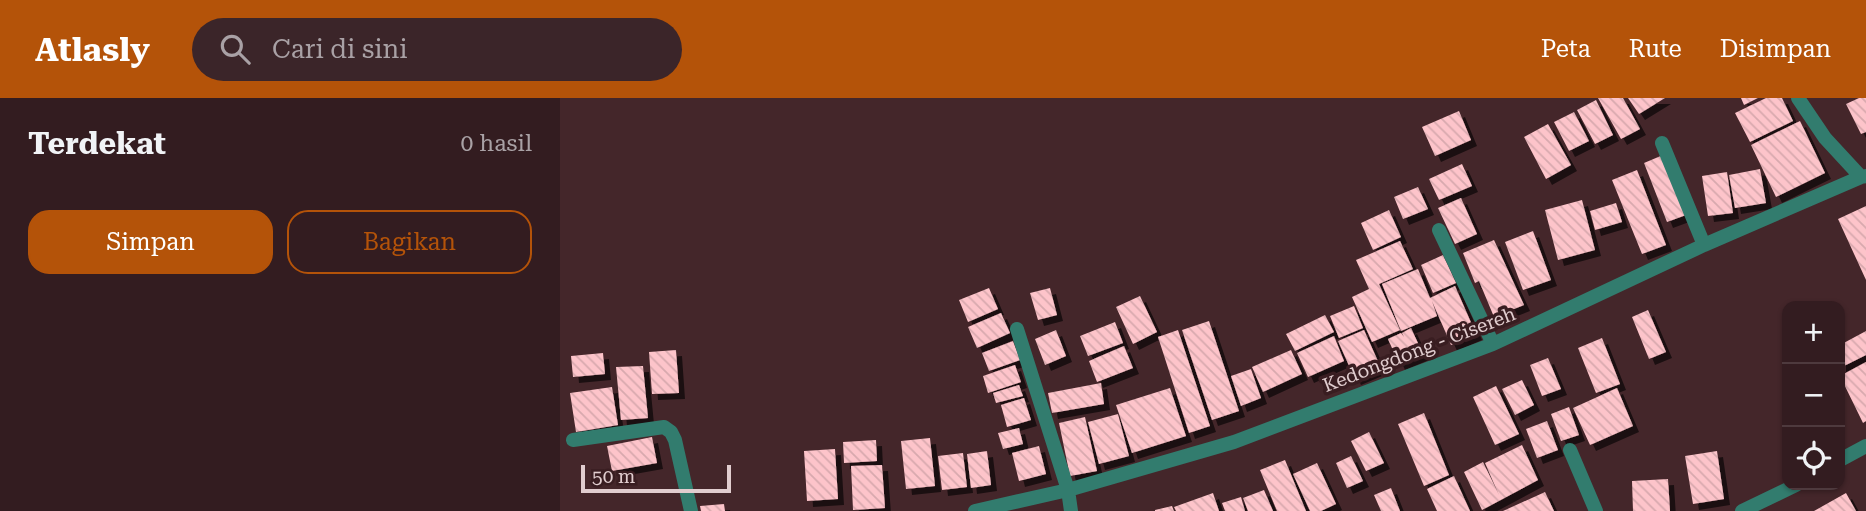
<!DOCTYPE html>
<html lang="id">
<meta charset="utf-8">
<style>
:root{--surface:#331c20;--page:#3b2529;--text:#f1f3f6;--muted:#a9a1a5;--line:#4e3a3e;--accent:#b45309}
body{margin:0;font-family:"Roboto Serif",serif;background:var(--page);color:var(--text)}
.controls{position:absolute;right:21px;bottom:21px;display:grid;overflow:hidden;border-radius:14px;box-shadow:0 2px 5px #0004}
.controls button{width:63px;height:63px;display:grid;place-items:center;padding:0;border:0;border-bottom:2px solid var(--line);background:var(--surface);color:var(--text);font:35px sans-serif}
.scale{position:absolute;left:21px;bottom:18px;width:150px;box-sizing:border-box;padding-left:7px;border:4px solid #e1cdcf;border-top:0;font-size:19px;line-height:24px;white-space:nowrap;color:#e1cdcf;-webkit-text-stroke:5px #391d21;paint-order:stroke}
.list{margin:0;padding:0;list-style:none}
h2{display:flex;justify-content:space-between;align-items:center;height:91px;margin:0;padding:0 28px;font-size:30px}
h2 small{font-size:23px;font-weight:400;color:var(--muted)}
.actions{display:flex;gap:14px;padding:21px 28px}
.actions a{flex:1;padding:16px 0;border:2px solid var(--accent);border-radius:21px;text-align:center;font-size:24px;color:var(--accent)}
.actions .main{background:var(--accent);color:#fff}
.icon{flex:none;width:38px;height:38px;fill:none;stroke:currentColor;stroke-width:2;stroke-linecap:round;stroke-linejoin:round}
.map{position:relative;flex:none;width:1306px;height:413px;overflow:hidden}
header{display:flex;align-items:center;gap:42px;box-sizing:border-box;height:98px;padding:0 35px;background:var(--accent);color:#fff}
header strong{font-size:33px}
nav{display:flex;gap:38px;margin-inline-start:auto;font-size:24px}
.search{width:490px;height:63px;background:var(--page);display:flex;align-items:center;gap:18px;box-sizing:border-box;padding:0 24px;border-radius:38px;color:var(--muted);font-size:26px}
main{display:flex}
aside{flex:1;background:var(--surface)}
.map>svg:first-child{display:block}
</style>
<header>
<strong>Atlasly</strong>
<div class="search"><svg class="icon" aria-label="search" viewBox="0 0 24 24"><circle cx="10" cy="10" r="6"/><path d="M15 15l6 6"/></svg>Cari di sini</div>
<nav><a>Peta</a><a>Rute</a><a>Disimpan</a></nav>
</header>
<main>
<aside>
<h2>Terdekat<small>0 hasil</small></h2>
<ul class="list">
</ul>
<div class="actions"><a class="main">Simpan</a><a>Bagikan</a></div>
</aside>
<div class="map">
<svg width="1306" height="413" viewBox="0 0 1306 413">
<defs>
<pattern id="building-back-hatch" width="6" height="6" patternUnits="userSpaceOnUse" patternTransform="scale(1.75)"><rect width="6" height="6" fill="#fdc4ca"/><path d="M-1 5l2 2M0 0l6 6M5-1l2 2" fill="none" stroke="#d8a9ae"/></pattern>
<filter id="shadow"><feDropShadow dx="6" dy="6" stdDeviation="0" flood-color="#0009"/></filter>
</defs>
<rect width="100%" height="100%" fill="#44262a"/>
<path fill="url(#building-back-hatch)" filter="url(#shadow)" d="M1038,0H1063L1080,31L1061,41Z
M1068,0H1105L1079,16Z
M1181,0H1198L1184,7Z
M1206,0H1222L1233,23L1190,44L1175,15Z
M1299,0H1306V34L1301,36L1286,6Z
M1036,2L1053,37L1035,46L1017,12Z
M899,13L911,42L875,58L862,29Z
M1014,14L1029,43L1009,53L994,24Z
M1240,23L1265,75L1216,99L1191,47Z
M988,26L1011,67L986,81L964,39Z
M1103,57L1126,117L1107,124L1084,65Z
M902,66L912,88L879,102L869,81Z
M1200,71L1206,105L1175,110L1169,77Z
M1077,72L1106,147L1082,156L1052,82Z
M1167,74L1173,115L1148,118L1142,78Z
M858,89L868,111L843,121L834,99Z
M901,100L917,136L895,146L878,110Z
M1022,102L1035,152L998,162L985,112Z
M1056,105L1062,124L1035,132L1030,113Z
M1306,108V182L1278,121Z
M829,112L841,139L813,152L801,125Z
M973,133L991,182L963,192L945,144Z
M934,142L964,207L934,219L919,183L915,185L903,155Z
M840,143L853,171L819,186L840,232L812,244L792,199L809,191L796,162Z
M883,157L896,185L873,195L861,167Z
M858,171L870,200L895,188L916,236L891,247L872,203L877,218L841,233L822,186Z
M429,190L438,211L408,224L399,202Z
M490,190L497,217L478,222L470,195Z
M580,198L597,234L573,246L556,209Z
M794,208L803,230L779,240L770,218Z
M1088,212L1106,254L1089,261L1072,219Z
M441,215L450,235L417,250L408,229Z
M765,217L774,234L735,253L726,236Z
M649,223L679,313L652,322L622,232Z
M555,224L563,245L528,258L520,238Z
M851,230L863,256L839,266L828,241L841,235L844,239L842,235Z
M496,232L506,258L485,267L475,241Z
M618,232L650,328L629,335L598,239Z
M804,232L821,270L795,281L778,243Z
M1306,233V257L1280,270V247Z
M774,238L784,263L748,279L737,255Z
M1042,240L1060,286L1036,295L1018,250Z
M453,243L460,262L429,273L422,255Z
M564,248L573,270L537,284L529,263Z
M116,252L119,295L92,296L89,254Z
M731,252L742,276L703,294L692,269Z
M43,255L45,276L13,279L11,258Z
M988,260L1001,291L982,298L970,267Z
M1306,264V323L1303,325L1280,278Z
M455,267L461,284L428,295L423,278Z
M83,268L88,320L61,322L56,269Z
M691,271L701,300L681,308L671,278Z
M962,282L974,307L955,317L942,291Z
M541,285L544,306L492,315L488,295Z
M459,287L463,298L436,305L433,295Z
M936,288L959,336L935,347L913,299Z
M52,289L58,327L16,334L10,295Z
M610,290L626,338L572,355L556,307Z
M1057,290L1073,328L1030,347L1013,310Z
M464,300L471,322L447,329L441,307Z
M1009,309L1019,337L1001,343L991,316Z
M864,315L889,377L864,388L838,326Z
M558,316L569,358L539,366L528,324Z
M525,319L537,373L510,378L499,325Z
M987,323L998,352L977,360L966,331Z
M459,330L463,346L443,351L438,335Z
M809,334L824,365L806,373L791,343Z
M92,339L97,365L52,373L47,348Z
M370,340L375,388L346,391L341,343Z
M316,342L317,363L284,365L283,344Z
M962,347L978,382L922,412L904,374L923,364L939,397L925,365Z
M479,348L486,376L459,383L452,355Z
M275,351L278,401L247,403L244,353Z
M427,353L431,387L411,390L407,356Z
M1157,353L1164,401L1133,406L1125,358Z
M403,355L407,389L382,392L378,358Z
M791,358L803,383L787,390L776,365Z
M725,362L746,413H717L700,372Z
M757,365L776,406L761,413H750L733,376Z
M322,367L325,410L293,412L291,368Z
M894,378L910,413H877L867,391Z
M1108,381L1110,413H1073L1072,383Z
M831,390L840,413H821L814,397Z
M704,392L713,413H688L683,400Z
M985,394L994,413H943Z
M653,395L659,413H616L614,409Z
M1286,395L1296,413H1254Z
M681,399L685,413H665L662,405Z
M164,406L165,413H141L140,408Z
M612,408L614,413H595V412Z"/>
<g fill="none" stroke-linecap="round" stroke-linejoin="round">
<path stroke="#327c6e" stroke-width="14" d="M1238,0L1265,40L1301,79L1306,78
M1102,45L1144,147
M879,132L933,246
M457,231L508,392L511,413
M13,342L104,329L111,334L115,342L131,413
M1010,352L1036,413
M1280,362L1306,348
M415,413L508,392L674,344L933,246L1144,147L1301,79
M1182,413L1236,387"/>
</g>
<g text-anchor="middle" stroke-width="7" stroke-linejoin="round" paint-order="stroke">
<g font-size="19" fill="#e1cdcf" stroke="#391d21">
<text transform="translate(859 251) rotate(-21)" y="7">Kedongdong - Cisereh</text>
</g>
</g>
</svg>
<div class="controls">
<button>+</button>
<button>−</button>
<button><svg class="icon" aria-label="locate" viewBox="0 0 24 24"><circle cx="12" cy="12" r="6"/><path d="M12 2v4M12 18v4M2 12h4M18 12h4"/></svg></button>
</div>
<div class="scale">50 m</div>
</div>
</main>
